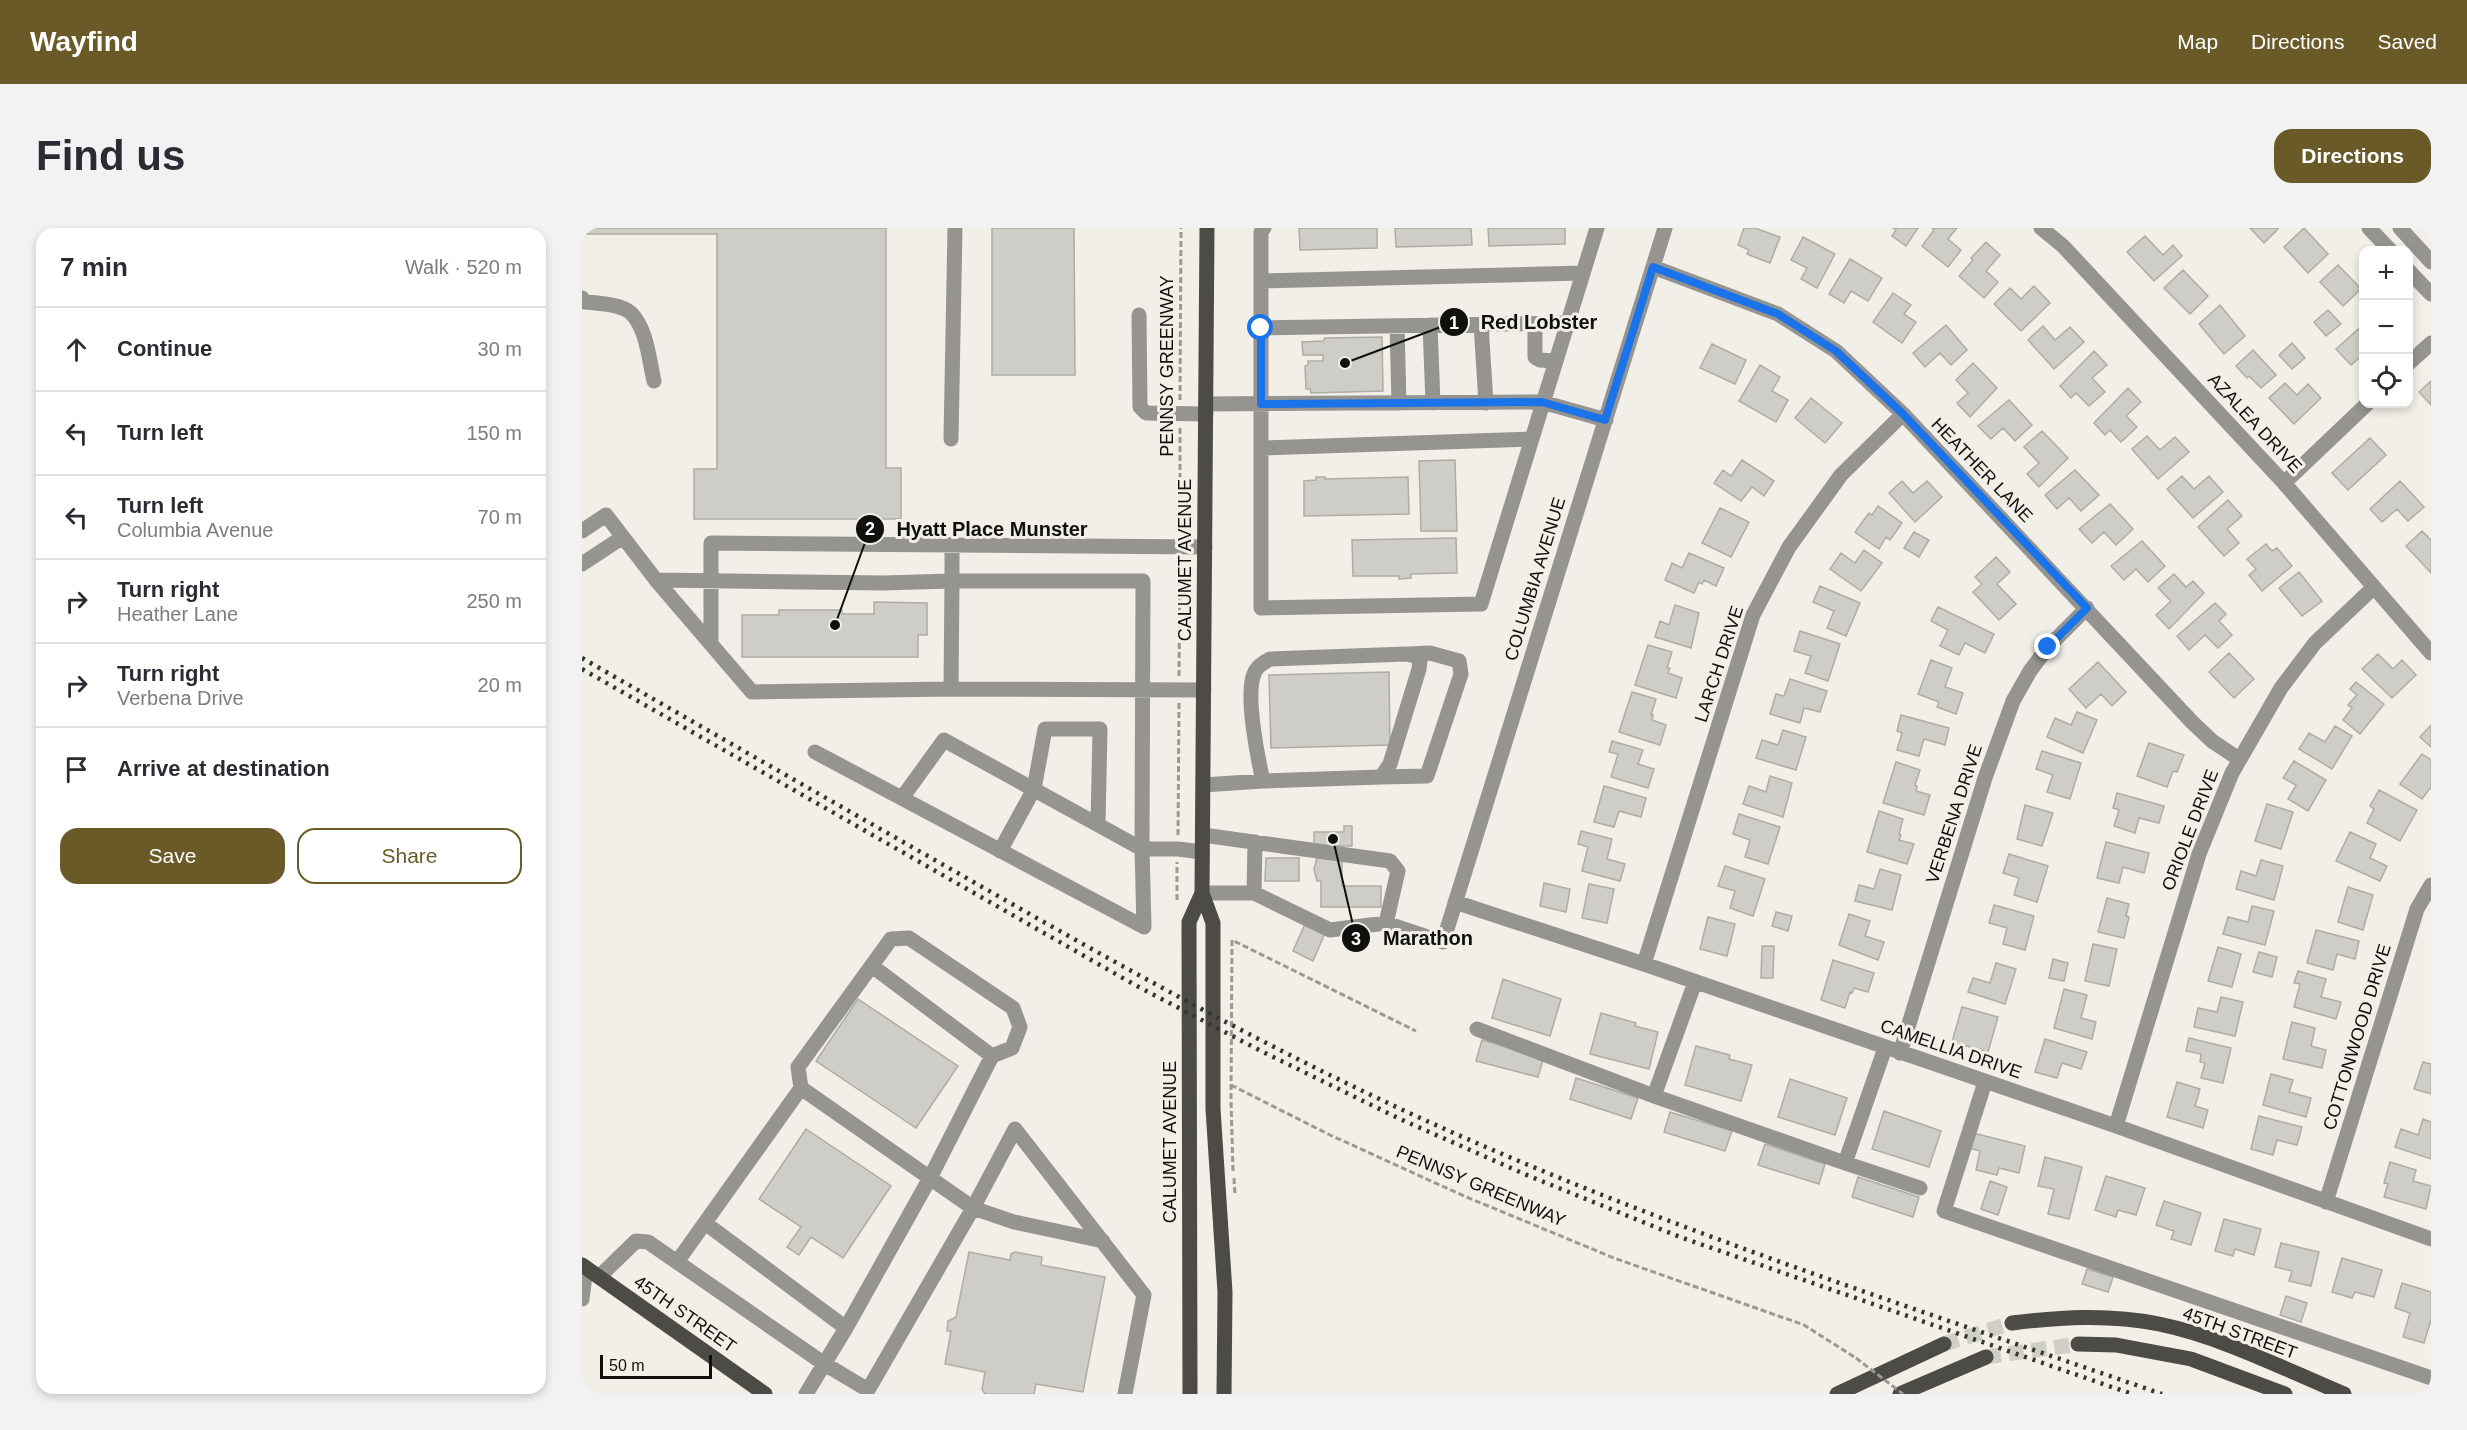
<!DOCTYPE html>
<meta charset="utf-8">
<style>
:root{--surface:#fff;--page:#f2f2f3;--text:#2b2b33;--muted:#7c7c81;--line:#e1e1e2;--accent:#6a5a28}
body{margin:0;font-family:Arial,sans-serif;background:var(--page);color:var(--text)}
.controls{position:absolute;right:18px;top:18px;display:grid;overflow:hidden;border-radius:12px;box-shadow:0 3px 9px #0003}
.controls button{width:54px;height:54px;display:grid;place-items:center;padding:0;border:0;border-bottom:2px solid var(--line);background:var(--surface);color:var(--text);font:30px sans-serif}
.scale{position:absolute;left:18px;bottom:15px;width:112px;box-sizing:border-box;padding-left:6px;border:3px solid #10100d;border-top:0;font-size:16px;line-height:21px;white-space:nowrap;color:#10100d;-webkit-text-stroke:4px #f1efe8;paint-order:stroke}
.stop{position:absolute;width:18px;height:18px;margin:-14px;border:4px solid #1a73e8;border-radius:50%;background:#fff}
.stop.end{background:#1a73e8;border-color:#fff;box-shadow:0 2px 6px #0008}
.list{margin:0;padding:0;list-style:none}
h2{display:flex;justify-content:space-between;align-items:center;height:78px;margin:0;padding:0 24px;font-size:26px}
h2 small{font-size:20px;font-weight:400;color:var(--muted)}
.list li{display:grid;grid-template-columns:39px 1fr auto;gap:18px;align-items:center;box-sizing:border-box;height:84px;padding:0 24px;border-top:2px solid var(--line)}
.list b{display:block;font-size:22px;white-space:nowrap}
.list p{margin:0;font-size:20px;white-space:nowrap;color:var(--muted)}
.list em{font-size:20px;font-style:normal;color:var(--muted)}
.actions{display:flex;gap:12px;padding:18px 24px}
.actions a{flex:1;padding:14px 0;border:2px solid var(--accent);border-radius:18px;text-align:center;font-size:21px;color:var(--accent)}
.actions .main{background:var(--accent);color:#fff}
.icon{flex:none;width:33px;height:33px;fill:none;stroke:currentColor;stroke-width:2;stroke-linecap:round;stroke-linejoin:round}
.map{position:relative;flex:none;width:1849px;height:1166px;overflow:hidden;border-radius:18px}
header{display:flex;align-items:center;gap:36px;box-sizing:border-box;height:84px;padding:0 30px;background:var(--accent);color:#fff}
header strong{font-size:28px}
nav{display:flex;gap:33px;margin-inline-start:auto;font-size:21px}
.intro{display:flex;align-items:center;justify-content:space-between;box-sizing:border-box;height:144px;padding:0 36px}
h1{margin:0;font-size:42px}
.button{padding:15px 27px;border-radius:18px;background:var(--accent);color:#fff;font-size:21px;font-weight:700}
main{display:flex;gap:36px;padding:0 36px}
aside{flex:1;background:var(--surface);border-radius:18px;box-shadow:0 3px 9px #0003}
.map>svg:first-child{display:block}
</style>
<header>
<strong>Wayfind</strong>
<nav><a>Map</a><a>Directions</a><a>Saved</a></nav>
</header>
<div class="intro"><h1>Find us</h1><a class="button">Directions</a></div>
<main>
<aside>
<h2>7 min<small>Walk · 520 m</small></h2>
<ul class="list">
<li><svg class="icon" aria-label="ahead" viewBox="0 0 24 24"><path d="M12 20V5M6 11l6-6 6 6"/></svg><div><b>Continue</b></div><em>30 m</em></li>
<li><svg class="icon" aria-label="left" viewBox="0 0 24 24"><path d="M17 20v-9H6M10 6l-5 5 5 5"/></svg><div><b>Turn left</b></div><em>150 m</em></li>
<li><svg class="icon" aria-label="left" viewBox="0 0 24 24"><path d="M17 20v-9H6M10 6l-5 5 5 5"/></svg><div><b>Turn left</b><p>Columbia Avenue</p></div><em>70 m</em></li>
<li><svg class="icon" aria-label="right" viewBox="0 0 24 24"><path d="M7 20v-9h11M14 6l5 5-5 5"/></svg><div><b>Turn right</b><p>Heather Lane</p></div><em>250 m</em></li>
<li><svg class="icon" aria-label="right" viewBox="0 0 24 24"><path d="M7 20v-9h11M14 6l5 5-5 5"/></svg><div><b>Turn right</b><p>Verbena Drive</p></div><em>20 m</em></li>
<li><svg class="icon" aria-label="arrive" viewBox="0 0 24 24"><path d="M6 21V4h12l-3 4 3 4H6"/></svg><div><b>Arrive at destination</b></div></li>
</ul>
<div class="actions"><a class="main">Save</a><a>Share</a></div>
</aside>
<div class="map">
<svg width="1849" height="1166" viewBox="0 0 1849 1166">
<rect width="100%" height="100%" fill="#f1efe8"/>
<path fill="#cfcdc7" stroke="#adaca5" stroke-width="1.5" d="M0,0H304V240H319V291H112V241H135V6H0Z
M410,0H492L493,147H410Z
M717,0H795V20L718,22Z
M813,0H889L890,17L814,19Z
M906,0H983V16L907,18Z
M1162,0H1173L1198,9L1188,35L1165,26L1167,22L1156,17Z
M1311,0H1336L1324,18L1310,8L1314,2Z
M1350,0H1375L1366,11L1379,22L1366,39L1340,18L1352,2Z
M1668,0H1695L1696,1L1682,15Z
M1722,0L1746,26L1726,45L1702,19Z
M1563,8L1581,27L1591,17L1600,28L1572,53L1545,24Z
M1221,9L1253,26L1235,60L1219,51L1225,40L1209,32Z
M1404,14L1418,27L1404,43L1416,54L1402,70L1377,48L1391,32L1389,30Z
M1268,31L1300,50L1286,73L1269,63L1262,75L1247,66Z
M1756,37L1779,61L1761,78L1738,54Z
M1601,42L1626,68L1608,86L1582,60Z
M1452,58L1468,75L1439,103L1412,76L1428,60L1439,71Z
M1311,65L1329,77L1322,86L1334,94L1320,115L1291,94Z
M1638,77L1663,108L1642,126L1617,96Z
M1746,82L1759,96L1744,108L1732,94Z
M1782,96V126L1769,137L1754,121Z
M1364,97L1385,122L1369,137L1358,125L1343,139L1331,125Z
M1461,98L1473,112L1488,99L1502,114L1472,141L1446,112Z
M800,109L801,163L729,165L728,161H724L723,138L726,137V133H741V127H721L720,114L741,113L743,110Z
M1710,115L1723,130L1710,141L1697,127Z
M1130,116L1164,132L1153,156L1118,140Z
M1671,122L1694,147L1679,160L1667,148L1665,150L1654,138Z
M1512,123L1525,137L1510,150L1523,164L1507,178L1494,165L1489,170L1478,158Z
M1391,135L1415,160L1388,189L1375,175L1386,165L1374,152Z
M1178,137L1198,149L1190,163L1206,172L1194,194L1157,173Z
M1849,153V177L1837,164Z
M1703,155L1715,167L1726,156L1739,170L1712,196L1687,170Z
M1546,160L1559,174L1544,188L1555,199L1539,214L1528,202L1523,207L1512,195Z
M1229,170L1260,195L1243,215L1213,190Z
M1427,172L1450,197L1433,213L1421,200L1409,211L1396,198Z
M1460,203L1486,230L1457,259L1445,246L1457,235L1442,219Z
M1565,208L1578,222L1593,209L1607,224L1576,251L1550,221Z
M1788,210L1804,227L1766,262L1750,245Z
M873,232L875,303H839L837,233Z
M1160,232L1192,253L1182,268L1170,259L1159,273L1132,255L1141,242L1149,248Z
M1493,242L1517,267L1499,283L1487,270L1475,281L1463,267Z
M1600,248L1612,261L1627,248L1641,264L1611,290L1585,261Z
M734,249H743V251L826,249L827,286L722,288V253L734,252Z
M1320,253L1331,265L1345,253L1360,269L1333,294L1307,265Z
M1818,253L1842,279L1826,293L1815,281L1800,294L1788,281Z
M1646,272L1660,288L1645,301L1657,315L1642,328L1616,299Z
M1528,276L1551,301L1534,317L1522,304L1510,315L1497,301Z
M1296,278L1320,295L1308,312L1304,309L1297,321L1273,304L1287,285L1290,287Z
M1138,280L1167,294L1149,329L1120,315Z
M1840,303L1849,312V345L1824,318Z
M1332,304L1347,312L1337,329L1322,320Z
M874,310L875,345L829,346V350L817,351V348H771L770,312Z
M1560,313L1583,338L1566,354L1554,341L1542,352L1529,338Z
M1684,316L1690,323L1695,320L1710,338L1680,363L1667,347L1674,341L1665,331Z
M1282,322L1300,335L1279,363L1248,341L1259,325L1273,335Z
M1107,325L1142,340L1134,358L1122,352L1120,356L1117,354L1112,365L1083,352L1090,335L1100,340Z
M1414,329L1428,344L1415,356L1434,376L1417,392L1391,364L1400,356L1393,349Z
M1717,344L1740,373L1720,388L1697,360Z
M1592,346L1604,359L1611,353L1622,365L1587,401L1574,387L1589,373L1576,360Z
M1238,358L1278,375L1264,408L1245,400L1252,383L1231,374Z
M292,374L345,375V407H336V429H160V387H197V382H260V386H292Z
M1633,375L1644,386L1637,393L1650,407L1636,420L1623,407L1607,422L1595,408Z
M1093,377L1117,385L1109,420L1073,409L1078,393L1087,397Z
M1356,379L1412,406L1403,425L1383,415L1377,427L1358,418L1366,402L1349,393Z
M1218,403L1258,416L1246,453L1223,445L1229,428L1212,423Z
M1066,417L1090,424L1085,440H1088L1086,445L1100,450L1094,470L1053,457Z
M1647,425L1672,451L1652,470L1627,444Z
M1796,426L1811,441L1820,432L1834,447L1810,470L1780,441Z
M1349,432L1370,440L1363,459L1381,465L1374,486L1355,479L1357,474L1336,466Z
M1516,434L1544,464L1530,478L1519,466L1504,480L1487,461Z
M807,444L808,517L689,520L687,447Z
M1208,451L1245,463L1238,484L1222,480L1218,495L1188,486L1194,466L1202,468Z
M1774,454L1802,476L1778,506L1761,492L1770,480L1766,477L1775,467L1768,461Z
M1050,464L1074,471L1069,487H1071L1070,492L1084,497L1078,517L1037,504Z
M1495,484L1515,492L1501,525L1465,509L1473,490L1489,497Z
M1319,487L1367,500L1363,517L1342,511L1337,528L1315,522L1320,505L1315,503Z
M1849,497V519L1838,509Z
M1753,498L1770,508L1750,541L1717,521L1727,505L1743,514Z
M1201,502L1224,509L1214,542L1174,530L1180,512L1196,517Z
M1030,513L1061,522L1056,536L1072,541L1066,560L1029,549L1036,526L1027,524Z
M1567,515L1602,527L1595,544L1591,543L1585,559L1555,548Z
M1460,523L1499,535L1488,571L1465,564L1471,547L1454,541Z
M1840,526L1849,532V559L1840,571L1818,556Z
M1712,533L1744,552L1726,583L1706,571L1714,557L1701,550Z
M1314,534L1338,542L1333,557L1335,558L1334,563L1348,567L1342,587L1301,575Z
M1188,548L1210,555L1201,589L1161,576L1167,558L1184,564Z
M1022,558L1064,570L1059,589L1037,583L1032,599L1012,594Z
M1797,562L1835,582L1818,613L1785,595L1792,581L1788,578Z
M1535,565L1582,578L1577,595L1557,590L1553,605L1532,598L1537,582L1531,580Z
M1685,576L1711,584L1699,621L1673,613Z
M1443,577L1471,585L1460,618L1435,611Z
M1297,583L1321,591L1317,606L1319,607L1317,612L1332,616L1325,636L1285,624Z
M1157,586L1198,599L1186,636L1163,629L1168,612L1151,606Z
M762,598H770V618H732V604H762Z
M999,603L1030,611L1025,631L1043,636L1038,653L1000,643L1006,619L996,616Z
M1768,604L1794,616L1788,630L1805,638L1798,653L1754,633Z
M1524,614L1567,625L1562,645L1541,639L1537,655L1515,650Z
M736,626L760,629V658H799V679H739V653H735L732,641Z
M1427,626L1466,638L1455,674L1432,667L1437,650L1421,645Z
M684,630H717V653H683Z
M1679,632L1701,638L1692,672L1654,661L1659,643L1674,648Z
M1143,638L1183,651L1171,688L1148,680L1153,663L1136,658Z
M1298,641L1319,647L1310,682L1273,673L1277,657L1292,661Z
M962,655L988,661L984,684L958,678Z
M1007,656L1032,661L1025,695L1000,690Z
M1766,659L1791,667L1781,702L1756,694Z
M1525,670L1547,676L1544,688L1547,689L1542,710L1516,704Z
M1412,677L1452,688L1443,722L1421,716L1425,700L1407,695Z
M1670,678L1692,683L1683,717L1641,706L1646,689L1666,694Z
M1194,684L1210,688L1206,703L1190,698Z
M1267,686L1288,693L1283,708L1302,714L1296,732L1257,717Z
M1126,689L1153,696L1145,728L1118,721Z
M724,694L744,703L731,733L711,723Z
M1734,702L1777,713L1773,731L1755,726L1751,742L1725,735Z
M1511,716L1535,721L1527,758L1503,753Z
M1180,718H1192L1191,750H1179Z
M1636,719L1659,726L1650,759L1626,753Z
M1677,724L1695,729L1690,749L1671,744Z
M1471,731L1486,735L1482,753L1467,750Z
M1251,732L1292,745L1286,764L1272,760L1270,765L1268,764L1263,780L1239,772Z
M1414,735L1434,741L1423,776L1386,764L1391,750L1408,755Z
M1716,743L1744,751L1739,769L1759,774L1754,791L1712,779L1718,756L1712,755Z
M921,751L979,771L968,808L910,790Z
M1482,761L1505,767L1499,790L1514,794L1510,811L1472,800Z
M1639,769L1661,774L1653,808L1612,799L1616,780L1635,784Z
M276,771L376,838L334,900L234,833Z
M1380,779L1416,789L1406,824L1370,814Z
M1019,785L1054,795L1053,798L1076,804L1067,841L1008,826Z
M1710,794L1733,800L1729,818L1744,822L1740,840L1701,831Z
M1607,810L1649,820L1641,855L1619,850L1623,835L1618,834L1619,826L1604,823Z
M1463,811L1505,824L1499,841L1480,835L1475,850L1453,844Z
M900,812L962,829L956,849L894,833Z
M1114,818L1148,827L1147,831L1170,837L1159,873L1103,857Z
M1841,834L1849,836V866L1832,861Z
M1689,846L1711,852L1707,864L1729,870L1724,889L1681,877Z
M994,850L1056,870L1049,891L988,871Z
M1208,851L1265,870L1253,907L1196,889Z
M1595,854L1618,861L1613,878L1626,882L1621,900L1585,889Z
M1302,883L1359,903L1347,939L1290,921Z
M1088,884L1150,903L1143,923L1082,904Z
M1677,888L1720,899L1715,917L1695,912L1691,927L1669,921Z
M1841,891L1849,894V931L1813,919L1819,901L1836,907Z
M224,901L309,958L261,1030L229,1009L217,1027L205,1019L219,999L177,971Z
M1391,905L1443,918L1437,945L1417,940L1415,947L1394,942L1398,923L1387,920Z
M1183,916L1243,936L1237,956L1176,937Z
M1463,929L1500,939L1487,991L1466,986L1472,961L1456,958Z
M1808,934L1834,942L1831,953L1849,958L1844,981L1802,969L1806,956L1802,955Z
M1524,948L1563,960L1554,987L1536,982L1534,989L1513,982Z
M1276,949L1337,969L1331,989L1270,969Z
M1408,953L1425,959L1416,987L1399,981Z
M1582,973L1619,985L1609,1017L1589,1011L1592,1003L1574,997Z
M1642,991L1679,1001L1672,1027L1653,1021L1651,1028L1633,1023Z
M1699,1015L1737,1024L1729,1058L1707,1053L1710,1043L1693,1039Z
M387,1024L428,1032L429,1026L433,1024L460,1029L459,1037L523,1049L501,1164L454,1156L452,1166H403L400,1161L403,1144L363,1136L369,1103H365L366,1093L374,1089Z
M1760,1030L1800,1042L1792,1069L1773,1064L1770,1070L1750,1064Z
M1505,1041L1531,1049L1526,1064L1500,1056Z
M1820,1055L1849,1064V1092L1842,1115L1821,1109L1828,1085L1813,1080Z
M1704,1068L1725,1075L1719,1094L1698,1087Z"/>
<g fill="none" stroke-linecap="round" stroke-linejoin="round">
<path stroke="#cfcec7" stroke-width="15" stroke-dasharray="15 8" stroke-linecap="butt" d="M1362,1116L1430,1095
M1404,1129L1496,1116"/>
<path stroke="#9b9994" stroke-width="3" stroke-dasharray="6 3" stroke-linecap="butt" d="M598,172L599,0
M598,200V304
M597,448L598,332
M596,607L597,475
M595,672V634
M649,857L748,907L882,968L1032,1030L1222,1097L1274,1130
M651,943L649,871L650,712L834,803
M652,950L653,967"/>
<path stroke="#959491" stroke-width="15" d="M682,0L679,4V380L899,376L1015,0
M1459,0L1481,18L1702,255L1849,425
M1787,0L1808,22
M1818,0L1849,34
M1071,39L1196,86L1254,123L1321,186L1610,494L1630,513L1657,531
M1826,42L1849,66
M679,53L1000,45
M0,70L3,74C16,75 39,76 49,85C65,101 67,132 72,153
M557,87L558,179L564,185L624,186
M899,96L904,175
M953,96V129L958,132L973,133
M848,97L851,175
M815,98L817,175
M679,100L984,95
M1826,136L1849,115
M624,176L960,174L1024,192
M369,211L373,0
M679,220L950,211
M1702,255L1785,176
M0,303L24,287L74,352
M370,316V353L301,355L74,352L170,464L369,461L370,353H561L560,621H596L620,624
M0,336L41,309
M129,416V315L623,319
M824,426L833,428L838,433L837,441L808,536L799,549L681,553C676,531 663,467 672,446C675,438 681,435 688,431Z
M369,461L622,462
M233,524L562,699L560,621L362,512L320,570
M799,549L845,548L879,446L877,433L848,425L827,426
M621,557L681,553
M621,607L808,633L816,643L804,695
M418,623L452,561L463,501H518L516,596
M620,665H672L673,614
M672,665L748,702L804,695L861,714L1083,0
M873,674L1062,736L1534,898L1849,1011
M1062,736L1171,387L1207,319L1259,247L1321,186
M290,738L410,828
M1113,754L1072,868L1263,935L1303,820
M895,801L1072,868
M1318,825L1403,550L1431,473L1448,443L1466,419L1505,380
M1403,854L1362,983L1849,1150
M219,860L391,980L432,994L521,1013
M1534,898L1617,626L1650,545L1699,460L1733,415L1791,360
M1263,935L1338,960
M1744,974L1835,681L1849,657
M123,995L264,1100
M95,1034L241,1135L286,1162L391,980L433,901L562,1067L543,1166
M17,1049L54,1013L66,1014L95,1034L219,860L216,839L309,711L327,710L431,780L438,799L430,820L410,828L348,950L264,1100L224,1166
M0,1071L4,1040"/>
<path stroke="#4c4b46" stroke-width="15" d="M625,0L620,665L631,695V881L643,1064L642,1166
M0,1037L183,1166
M1430,1095C1479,1089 1527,1086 1577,1096C1640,1109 1702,1141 1762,1166
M1496,1116L1534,1117L1609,1131L1703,1166
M608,1166L607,694L620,665
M1255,1166L1362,1116
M1318,1166L1404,1129"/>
<path stroke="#353531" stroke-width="4.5" stroke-dasharray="3 6" stroke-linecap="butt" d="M0,430C127,503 254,576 381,648C526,731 672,813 823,883C1068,996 1326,1078 1580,1166
M0,441L553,757L679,823L818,891L947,948L1098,1009L1550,1166"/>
<path stroke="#9b9994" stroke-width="3" stroke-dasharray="6 3" stroke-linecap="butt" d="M1274,1130L1321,1166"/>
</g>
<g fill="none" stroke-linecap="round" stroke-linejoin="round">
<path stroke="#1a73e8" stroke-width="8" d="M679,100V176L960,174L1023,192L1071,39L1196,86L1254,123L1321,186L1505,380L1466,419"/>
</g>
<g text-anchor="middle" stroke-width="6" stroke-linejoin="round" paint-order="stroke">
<g font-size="18" fill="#10100d" stroke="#f1efe8">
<text transform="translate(585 138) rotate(-90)" y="6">PENNSY GREENWAY</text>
<text transform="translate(1673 195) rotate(47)" y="6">AZALEA DRIVE</text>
<text transform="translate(1400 242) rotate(46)" y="6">HEATHER LANE</text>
<text transform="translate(603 332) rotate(-90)" y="6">CALUMET AVENUE</text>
<text transform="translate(953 351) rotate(-73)" y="6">COLUMBIA AVENUE</text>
<text transform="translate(1137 436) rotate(-72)" y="6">LARCH DRIVE</text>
<text transform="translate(1372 586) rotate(-72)" y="6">VERBENA DRIVE</text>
<text transform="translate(1608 602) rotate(-69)" y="6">ORIOLE DRIVE</text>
<text transform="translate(1775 809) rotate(-73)" y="6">COTTONWOOD DRIVE</text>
<text transform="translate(1369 821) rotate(19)" y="6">CAMELLIA DRIVE</text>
<text transform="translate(588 914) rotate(-90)" y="6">CALUMET AVENUE</text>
<text transform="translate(899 958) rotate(23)" y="6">PENNSY GREENWAY</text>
<text transform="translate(103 1086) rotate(35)" y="6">45TH STREET</text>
<text transform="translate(1658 1105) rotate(20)" y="6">45TH STREET</text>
</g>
</g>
<path fill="none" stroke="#10100d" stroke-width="2" d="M763 135L872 94M253 397L288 301M751 611L774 710"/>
<g fill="#10100d" stroke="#f1efe8" stroke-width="2">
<circle cx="763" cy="135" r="6"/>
<circle cx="253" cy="397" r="6"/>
<circle cx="751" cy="611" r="6"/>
<circle cx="872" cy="94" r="15"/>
<circle cx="288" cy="301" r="15"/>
<circle cx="774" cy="710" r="15"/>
</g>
<g font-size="18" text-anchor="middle" font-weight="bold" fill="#fff">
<text x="872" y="101">1</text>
<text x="288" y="307">2</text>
<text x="774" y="717">3</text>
</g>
<g font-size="20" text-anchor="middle" font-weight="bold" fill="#10100d" stroke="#f1efe8" stroke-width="6" stroke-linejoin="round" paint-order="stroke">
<text x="957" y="101">Red Lobster</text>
<text x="410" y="308">Hyatt Place Munster</text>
<text x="846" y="717">Marathon</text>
</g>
</svg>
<div class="controls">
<button>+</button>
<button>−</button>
<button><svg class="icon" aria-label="locate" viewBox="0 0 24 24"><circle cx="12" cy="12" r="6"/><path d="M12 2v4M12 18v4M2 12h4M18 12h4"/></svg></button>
</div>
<div class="scale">50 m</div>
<div class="stop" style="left:679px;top:100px"></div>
<div class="stop end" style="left:1466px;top:419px"></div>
</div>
</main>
